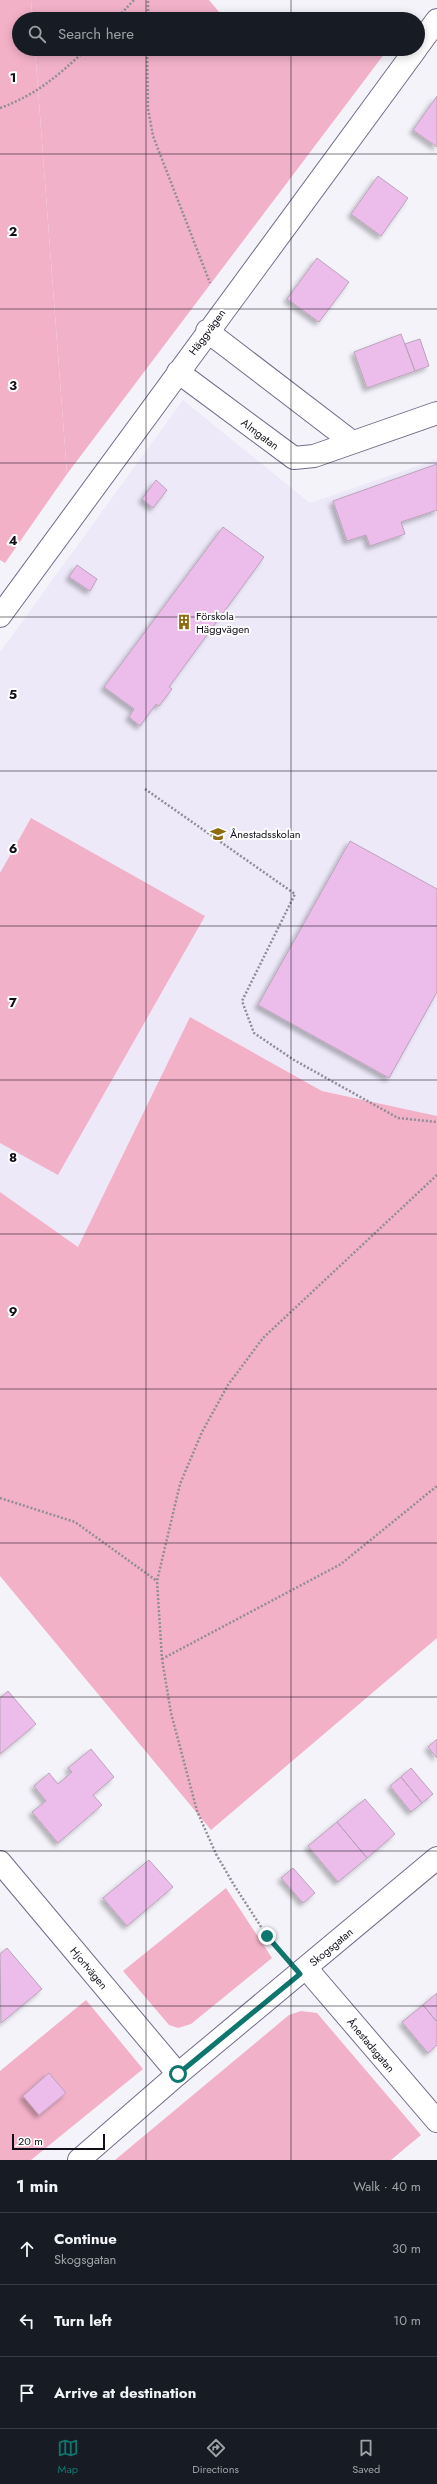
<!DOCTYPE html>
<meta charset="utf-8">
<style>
:root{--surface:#171b24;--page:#20242c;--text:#f1f3f6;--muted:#9ea1a6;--line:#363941;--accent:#0f766e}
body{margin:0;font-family:Jost,sans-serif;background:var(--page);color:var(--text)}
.scale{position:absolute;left:12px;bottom:10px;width:93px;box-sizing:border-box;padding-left:4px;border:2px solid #120f19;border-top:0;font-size:11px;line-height:14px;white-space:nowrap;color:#120f19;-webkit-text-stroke:3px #fff;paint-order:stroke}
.stop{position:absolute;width:12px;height:12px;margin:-9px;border:3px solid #0f766e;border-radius:50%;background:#fff}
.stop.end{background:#0f766e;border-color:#fff;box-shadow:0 1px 4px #0008}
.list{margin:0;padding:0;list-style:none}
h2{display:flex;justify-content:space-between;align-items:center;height:52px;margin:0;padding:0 16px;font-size:17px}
h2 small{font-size:13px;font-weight:400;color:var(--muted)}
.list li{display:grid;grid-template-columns:26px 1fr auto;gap:12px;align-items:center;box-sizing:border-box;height:72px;padding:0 16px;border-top:1px solid var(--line)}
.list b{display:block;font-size:15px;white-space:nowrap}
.list p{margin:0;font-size:13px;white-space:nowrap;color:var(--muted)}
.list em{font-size:13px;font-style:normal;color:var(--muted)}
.icon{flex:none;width:22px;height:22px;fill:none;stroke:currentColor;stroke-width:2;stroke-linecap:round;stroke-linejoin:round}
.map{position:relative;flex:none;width:437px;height:2160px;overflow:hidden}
.search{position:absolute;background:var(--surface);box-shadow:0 2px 10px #0003;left:12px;right:12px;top:12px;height:44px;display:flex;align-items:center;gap:10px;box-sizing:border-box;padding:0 14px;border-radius:22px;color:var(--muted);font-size:15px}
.sheet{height:268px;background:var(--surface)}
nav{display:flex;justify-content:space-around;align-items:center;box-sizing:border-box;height:56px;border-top:1px solid var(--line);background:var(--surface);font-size:11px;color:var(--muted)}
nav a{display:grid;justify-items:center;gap:2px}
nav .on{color:var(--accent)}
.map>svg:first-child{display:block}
</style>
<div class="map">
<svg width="437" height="2160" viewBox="0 0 437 2160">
<defs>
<filter id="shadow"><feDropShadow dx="-3.5" dy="3.5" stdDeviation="2" flood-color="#0004"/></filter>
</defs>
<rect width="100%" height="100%" fill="#f5f3fa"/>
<path fill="#ede9f9" d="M183,400L310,503L437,459V1116L322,1091L190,1017L78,1247L0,1192V652Z"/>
<path fill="#f1b1c8" d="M31,0H209L225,19H32Z
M35,49H388L67,474Z
M31,818L205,916L58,1175L0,1143V873Z
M301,2011L317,2013L421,2135L391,2160H115L289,2015Z"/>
<path fill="#f3b1c8" d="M0,0H31L32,19H19V49H35L67,474L5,563L0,560Z
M190,1017L322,1091L437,1116V1638L211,1830L0,1576V1192L78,1247Z
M226,1888L272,1958L191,2024L178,2028L169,2025L123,1971Z
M86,2000L143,2069L31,2160H0V2071Z"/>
<path fill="#ecbceb" stroke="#bba3bb" filter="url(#shadow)" d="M437,96V147L413,130Z
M378,176L408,198L381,236L351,214Z
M317,258L349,282L319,322L287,299Z
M401,334L415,371L367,388L354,352Z
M420,339L429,366L415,371L405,344Z
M437,464V510L401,522L405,534L370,546L366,535L347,541L333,501Z
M156,480L167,490L153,508L142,499Z
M223,527L264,557L169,687L172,689L159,706L156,704L140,726L129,717L134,709L104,687Z
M77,565L97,579L90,591L69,577Z
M350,841L437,889V992L389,1078L258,1005Z
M8,1691L36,1724L0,1754V1698Z
M437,1739V1758L428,1747Z
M91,1749L114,1777L93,1795L102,1805L58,1843L32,1812L46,1801L34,1786L49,1773L58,1784L72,1772L68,1768Z
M411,1768L433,1794L422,1803L401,1777Z
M401,1777L422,1803L411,1812L390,1786Z
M365,1799L395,1834L367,1858L337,1822Z
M337,1822L367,1858L338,1882L308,1846Z
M149,1860L173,1887L127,1926L103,1898Z
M293,1868L315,1893L303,1903L281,1878Z
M7,1948L42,1989L1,2023L0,1954Z
M437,1993V2022L423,2005Z
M423,2005L437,2022V2045L428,2053L402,2022Z
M49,2073L66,2093L39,2115L23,2096Z"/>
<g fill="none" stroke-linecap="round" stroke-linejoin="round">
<defs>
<path id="street" d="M418,46L437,20
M207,331L352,442
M178,372L294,458L314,456L437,413
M0,616L416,49
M0,1862L178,2074
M306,1968L437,2121"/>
<path id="secondary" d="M79,2160L178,2074L437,1858"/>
</defs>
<use href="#street" stroke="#736c88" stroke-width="24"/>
<use href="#secondary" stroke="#736c88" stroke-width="24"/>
<path stroke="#908d96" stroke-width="2.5" stroke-dasharray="2 2" stroke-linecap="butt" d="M116,19L134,0
M148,19V0
M147,49L148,109L153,136L210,283
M0,108C38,94 57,76 87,49
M145,789L295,894L242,1001L254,1033L294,1060L398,1118L437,1122
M0,1498L75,1522L157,1581
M162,1659L341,1564L437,1486
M281,1952L267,1936L234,1885L216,1854L197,1811L171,1713L162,1659L157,1581L180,1484L202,1432L228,1385L263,1338L437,1175"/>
<use href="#street" stroke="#fff" stroke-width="22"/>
<use href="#secondary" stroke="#fff" stroke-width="22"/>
</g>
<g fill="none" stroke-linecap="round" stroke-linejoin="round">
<path stroke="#0f766e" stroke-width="5" d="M178,2074L300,1974L267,1936"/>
</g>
<path fill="none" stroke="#120f19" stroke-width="1" stroke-opacity="0.55" d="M146,0V19M291,0V19M146,49V2160M291,49V2160M0,154H437M0,309H437M0,463H437M0,617H437M0,771H437M0,926H437M0,1080H437M0,1234H437M0,1389H437M0,1543H437M0,1697H437M0,1851H437M0,2006H437"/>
<defs>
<symbol id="building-bare" viewBox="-9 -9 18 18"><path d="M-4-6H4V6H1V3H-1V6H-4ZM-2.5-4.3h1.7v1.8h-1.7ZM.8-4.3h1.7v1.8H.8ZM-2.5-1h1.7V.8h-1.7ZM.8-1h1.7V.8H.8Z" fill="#906c11" stroke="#fff" stroke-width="2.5" paint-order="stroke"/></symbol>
<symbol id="school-bare" viewBox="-9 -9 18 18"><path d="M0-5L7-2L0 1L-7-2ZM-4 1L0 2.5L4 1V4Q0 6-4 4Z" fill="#906c11" stroke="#fff" stroke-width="2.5" paint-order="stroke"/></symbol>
</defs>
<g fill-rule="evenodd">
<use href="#building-bare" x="173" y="611" width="22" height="22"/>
<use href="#school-bare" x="207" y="823" width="22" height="22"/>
</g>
<g text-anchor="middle" stroke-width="4" stroke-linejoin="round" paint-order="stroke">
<g font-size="11" fill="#120f19" stroke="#fff">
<text transform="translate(207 332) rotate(-54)" y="4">Häggvägen</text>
<text transform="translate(260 434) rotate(37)" y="4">Almgatan</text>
<text transform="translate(331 1947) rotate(-40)" y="4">Skogsgatan</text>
<text transform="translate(89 1968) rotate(50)" y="4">Hjortvägen</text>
<text transform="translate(371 2045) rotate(50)" y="4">Ånestadsgatan</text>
</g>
<g font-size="11" fill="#120f19" stroke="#fff" text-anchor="start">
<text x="196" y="620">Förskola<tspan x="196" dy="13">Häggvägen</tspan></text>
<text x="230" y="838">Ånestadsskolan</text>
</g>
</g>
<g font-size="13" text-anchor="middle" font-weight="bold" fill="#120f19" stroke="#fff" stroke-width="4" stroke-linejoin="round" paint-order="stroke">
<text x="13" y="82">1</text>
<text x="13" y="236">2</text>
<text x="13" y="390">3</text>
<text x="13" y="545">4</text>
<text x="13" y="699">5</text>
<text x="13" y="853">6</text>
<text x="13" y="1007">7</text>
<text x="13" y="1162">8</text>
<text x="13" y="1316">9</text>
</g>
</svg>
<div class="scale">20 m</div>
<div class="stop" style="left:178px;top:2074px"></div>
<div class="stop end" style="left:267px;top:1936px"></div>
<div class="search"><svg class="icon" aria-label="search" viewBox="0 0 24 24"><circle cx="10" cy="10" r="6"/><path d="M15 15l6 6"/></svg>Search here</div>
</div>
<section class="sheet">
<h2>1 min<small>Walk · 40 m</small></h2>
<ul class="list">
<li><svg class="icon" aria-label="ahead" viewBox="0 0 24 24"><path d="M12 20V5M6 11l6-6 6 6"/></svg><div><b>Continue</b><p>Skogsgatan</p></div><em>30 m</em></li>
<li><svg class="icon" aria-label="left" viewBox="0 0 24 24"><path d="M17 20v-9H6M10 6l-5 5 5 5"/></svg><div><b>Turn left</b></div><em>10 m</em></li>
<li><svg class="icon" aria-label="arrive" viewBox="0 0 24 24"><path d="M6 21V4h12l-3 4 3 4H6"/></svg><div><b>Arrive at destination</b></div></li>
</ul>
</section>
<nav>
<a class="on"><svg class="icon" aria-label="map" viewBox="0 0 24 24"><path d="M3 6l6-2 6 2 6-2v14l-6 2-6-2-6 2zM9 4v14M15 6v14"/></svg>Map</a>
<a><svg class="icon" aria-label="directions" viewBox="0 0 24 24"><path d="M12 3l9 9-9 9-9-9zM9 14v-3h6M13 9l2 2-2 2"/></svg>Directions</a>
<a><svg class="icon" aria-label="saved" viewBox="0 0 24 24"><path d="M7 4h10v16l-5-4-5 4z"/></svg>Saved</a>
</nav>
